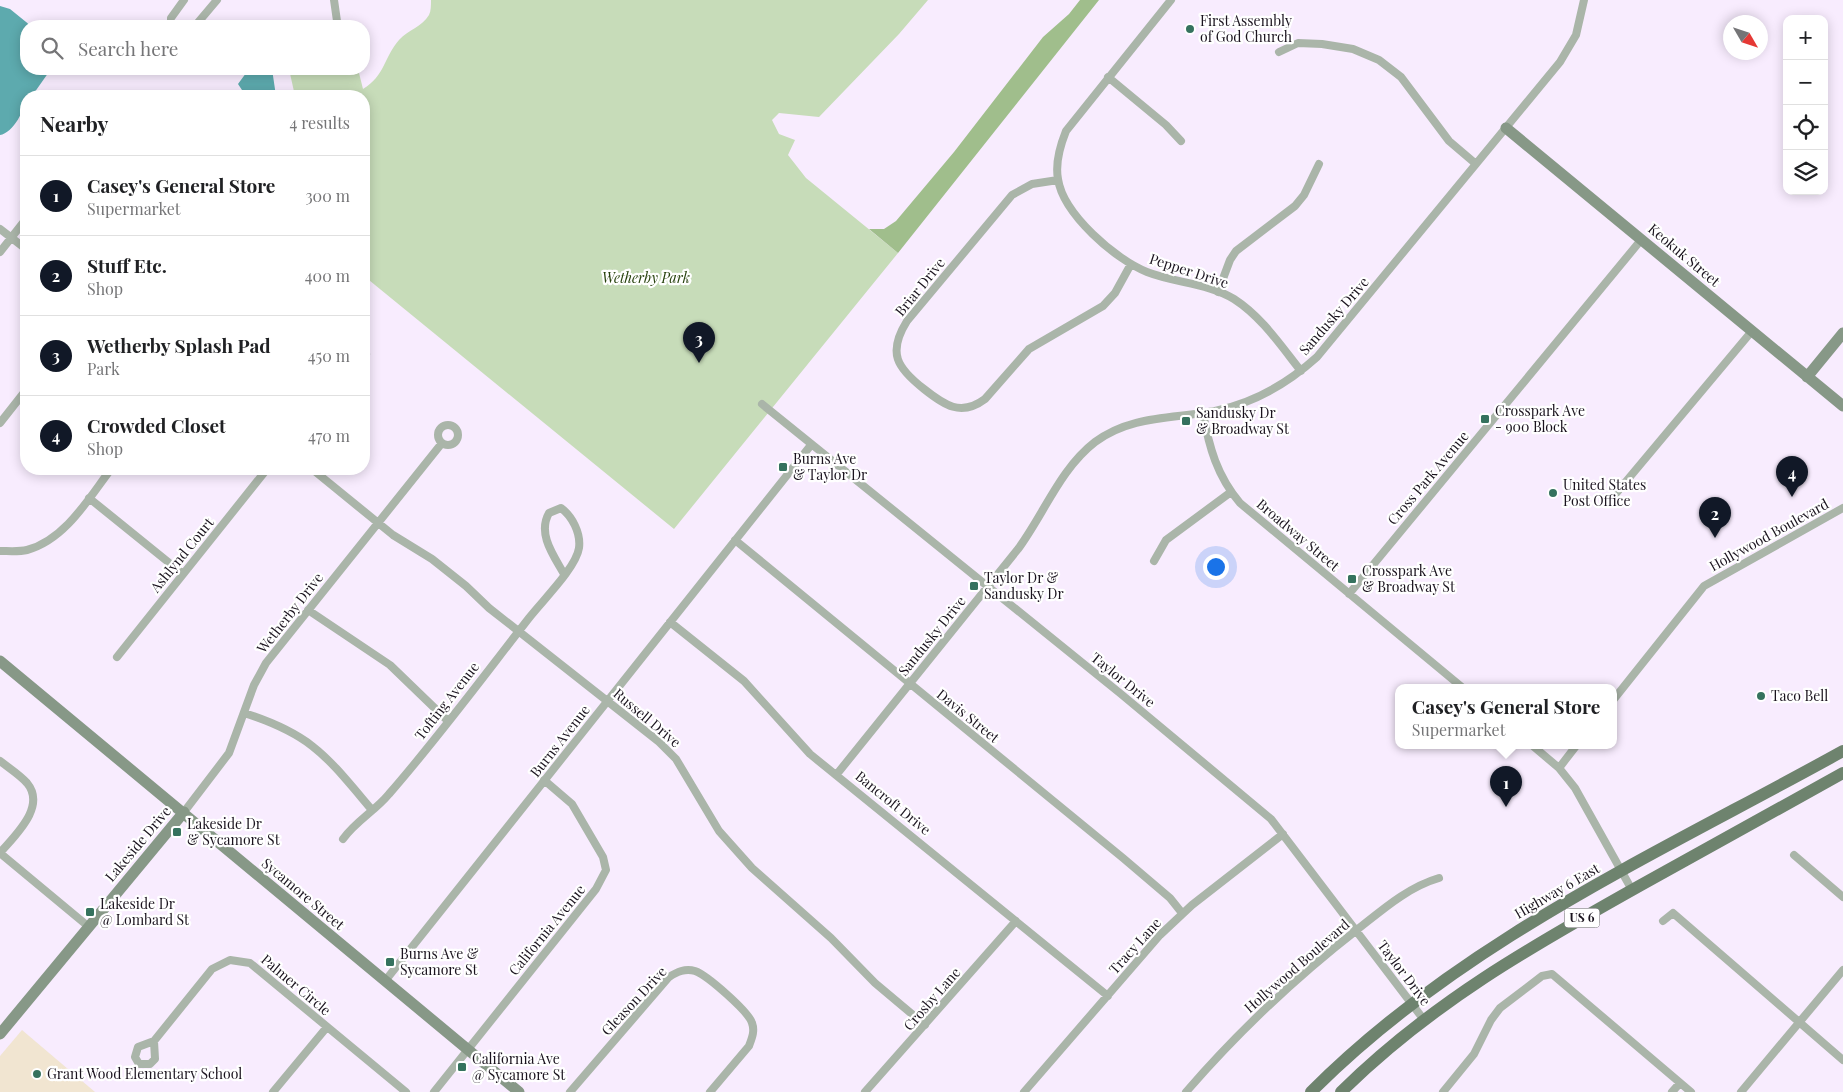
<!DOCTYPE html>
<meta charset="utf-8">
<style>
:root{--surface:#fff;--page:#f2f2f2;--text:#202124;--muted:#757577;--line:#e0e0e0;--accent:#111827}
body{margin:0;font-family:"Playfair Display",serif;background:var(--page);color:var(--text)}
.controls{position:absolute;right:15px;top:15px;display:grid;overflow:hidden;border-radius:10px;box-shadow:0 2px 12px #0003}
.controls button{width:45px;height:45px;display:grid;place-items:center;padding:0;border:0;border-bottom:1px solid var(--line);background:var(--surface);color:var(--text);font:25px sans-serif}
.compass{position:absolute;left:1723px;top:15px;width:45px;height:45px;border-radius:50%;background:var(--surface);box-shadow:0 2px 12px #0003;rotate:129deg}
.you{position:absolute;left:1215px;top:566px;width:18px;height:18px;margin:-12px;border:4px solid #fff;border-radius:50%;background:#1a73e8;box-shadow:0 0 0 8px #1a73e833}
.badge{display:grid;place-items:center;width:32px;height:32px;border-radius:50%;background:var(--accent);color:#fff;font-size:16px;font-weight:700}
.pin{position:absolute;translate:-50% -41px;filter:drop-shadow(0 1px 2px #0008)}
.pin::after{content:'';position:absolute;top:26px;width:18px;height:15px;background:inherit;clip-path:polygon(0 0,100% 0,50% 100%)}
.popup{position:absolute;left:1395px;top:684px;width:222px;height:65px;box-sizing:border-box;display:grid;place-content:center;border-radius:10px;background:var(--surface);filter:drop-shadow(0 1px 4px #0005);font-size:16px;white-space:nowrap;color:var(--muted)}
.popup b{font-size:19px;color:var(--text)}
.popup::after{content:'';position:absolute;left:50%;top:100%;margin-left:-10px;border:10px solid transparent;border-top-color:var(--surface)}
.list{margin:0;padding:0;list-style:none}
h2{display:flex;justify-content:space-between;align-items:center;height:65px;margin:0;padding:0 20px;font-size:21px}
h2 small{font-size:16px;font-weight:400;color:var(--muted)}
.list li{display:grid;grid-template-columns:32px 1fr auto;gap:15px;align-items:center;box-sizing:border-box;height:80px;padding:0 20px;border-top:1px solid var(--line)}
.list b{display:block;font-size:19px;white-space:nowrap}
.list p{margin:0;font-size:16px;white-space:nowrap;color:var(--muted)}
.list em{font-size:16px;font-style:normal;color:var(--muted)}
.icon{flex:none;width:28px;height:28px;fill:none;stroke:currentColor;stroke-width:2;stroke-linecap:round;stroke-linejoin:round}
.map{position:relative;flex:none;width:1843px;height:1092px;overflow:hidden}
.search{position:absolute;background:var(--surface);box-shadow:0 2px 12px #0003;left:20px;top:20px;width:350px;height:55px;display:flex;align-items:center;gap:12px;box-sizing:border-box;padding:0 18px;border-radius:20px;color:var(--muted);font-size:19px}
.panel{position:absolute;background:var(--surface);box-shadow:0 2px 12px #0003;left:20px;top:90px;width:350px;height:385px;border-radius:20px}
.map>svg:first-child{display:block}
</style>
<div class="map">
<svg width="1843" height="1092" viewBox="0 0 1843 1092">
<rect width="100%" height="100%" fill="#f8ecfe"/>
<path fill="#f1e5d1" d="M22,1030L95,1092H0V1056Z"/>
<path fill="#c7dcb9" d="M431,0H928L899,34L819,117L779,113L772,120L779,134L795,140L788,155L806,178L898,253L674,529L364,276V96H295L289,69H358L363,89C385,76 384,57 399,40C408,30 422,27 429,15C431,11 431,5 431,0Z"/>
<path fill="#a0be8c" d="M1080,0H1099L898,253L869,229H884L896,221L954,152L1043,37L1069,14Z"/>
<path fill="#5daaae" d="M0,6L10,9L31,26H26V69H51L32,96H26C26,109 13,133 0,135Z
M249,69H272L276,96H238L242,90L238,84Z"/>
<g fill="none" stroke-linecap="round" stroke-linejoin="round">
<path stroke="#aab5a9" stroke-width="8" d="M334,0L337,21
M1171,0L1066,131C1060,146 1055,163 1058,179C1063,214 1116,260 1147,272C1175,283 1208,283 1234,299C1262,317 1281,346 1301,371
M171,26V18L184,0
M195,26L217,0
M1279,52L1298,43L1322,44L1353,49L1379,60L1401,77L1449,141L1476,164
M1108,77L1166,125L1181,141
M1058,180L1032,184L1012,195L907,321C887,353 897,368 924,389C944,405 961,417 985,399L1029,349L1103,306L1115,293L1131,264
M0,229L26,249
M0,252L26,219
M1218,292L1230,260L1236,251L1295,206L1304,195L1319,164
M364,352L366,354
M762,404L1121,694L1271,819L1424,1020
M1203,413C1209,447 1217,476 1240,503L1463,688
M0,423L26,390
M438 435a10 10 0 1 1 20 0a10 10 0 1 1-20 0Z
M312,469L393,535L432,559L466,586L489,608L658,741L676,759L719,831L752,868L831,938L875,983L925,1025
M89,498L183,574
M1608,503L1752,331
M735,540L1123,858L1170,898L1182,913
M0,551C8,551 19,552 27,550C65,540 89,498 111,469
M1154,561L1166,540L1231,492
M1349,594L1641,240
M308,610L390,665L448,721
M670,622L744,681L810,754L1108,996
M117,657L267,469
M1614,699L1704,586L1843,508
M244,713C313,735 327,757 372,810
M1533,746L1559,768L1575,788L1632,890
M0,761C9,768 20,775 27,783C47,807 14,836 0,853L89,927
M1559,768L1576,746
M837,774L1018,549C1044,514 1060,469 1095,442C1131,415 1173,419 1215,411C1254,403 1287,384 1317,357L1560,62L1576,35L1584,0
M184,812L229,753L254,685L266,663L442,443
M343,839C356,821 375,811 389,794C438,738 483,677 529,618C542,601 576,568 579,548C581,533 572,516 561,508L549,513C537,534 554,556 564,574
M1794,855L1843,897
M1663,921L1673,913L1843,1060
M385,981L811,445
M154,1041L155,1059L150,1064H139L135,1057L138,1047L154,1041L212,969L230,960L250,963L406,1092
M273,1092L327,1027
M434,1092L596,889L606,870L603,857L572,804L544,780
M570,1092L669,977C677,972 685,968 695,971C707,975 749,1012 752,1023C755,1031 752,1038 749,1046L710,1092
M865,1092L1016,921
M1024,1092L1160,935L1192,905L1283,834
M1186,1092C1238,1032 1295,978 1358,929C1382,910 1408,887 1439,878
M1443,1092L1474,1054L1491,1020L1500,1008L1542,976L1552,974L1691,1092
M1672,1092L1680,1083
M1741,1092L1843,970"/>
<path stroke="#879887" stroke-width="11" d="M1506,128L1843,406
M1807,377L1843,333
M0,661L519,1092
M0,1034L184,812"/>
<path stroke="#6e836e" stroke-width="12" d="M1311,1092C1461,941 1659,853 1843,751
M1341,1092C1431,1003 1532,946 1641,885C1709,848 1776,810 1843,773"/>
</g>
<g fill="#35725e" stroke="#fff" stroke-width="2">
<circle cx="1190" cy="29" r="5"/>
<rect x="1480" y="414" width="10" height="10" rx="2.5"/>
<rect x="1181" y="416" width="10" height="10" rx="2.5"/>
<rect x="778" y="462" width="10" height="10" rx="2.5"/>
<circle cx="1553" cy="493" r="5"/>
<rect x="1347" y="574" width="10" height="10" rx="2.5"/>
<rect x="969" y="581" width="10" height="10" rx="2.5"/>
<circle cx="1761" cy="696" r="5"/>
<rect x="172" y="827" width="10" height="10" rx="2.5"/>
<rect x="85" y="907" width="10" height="10" rx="2.5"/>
<rect x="385" y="957" width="10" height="10" rx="2.5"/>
<rect x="457" y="1062" width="10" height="10" rx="2.5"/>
<circle cx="37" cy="1074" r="5"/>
</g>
<g text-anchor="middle" stroke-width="4.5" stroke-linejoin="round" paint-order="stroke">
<rect fill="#fff" stroke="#5f5a62" stroke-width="1" x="1564.5" y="908.5" width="35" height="19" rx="4"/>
<g font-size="12" font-weight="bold" fill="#1a131e">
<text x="1582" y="922">US 6</text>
</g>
<g font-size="14" fill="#1a131e" stroke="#fff" text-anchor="start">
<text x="1200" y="26">First Assembly<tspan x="1200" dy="16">of God Church</tspan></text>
<text x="1495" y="416">Crosspark Ave<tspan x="1495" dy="16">- 900 Block</tspan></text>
<text x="1196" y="418">Sandusky Dr<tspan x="1196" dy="16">&amp; Broadway St</tspan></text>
<text x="793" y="464">Burns Ave<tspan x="793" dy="16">&amp; Taylor Dr</tspan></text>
<text x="1563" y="490">United States<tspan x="1563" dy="16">Post Office</tspan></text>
<text x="1362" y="576">Crosspark Ave<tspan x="1362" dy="16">&amp; Broadway St</tspan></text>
<text x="984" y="583">Taylor Dr &amp;<tspan x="984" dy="16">Sandusky Dr</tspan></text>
<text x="1771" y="701">Taco Bell</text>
<text x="187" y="829">Lakeside Dr<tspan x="187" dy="16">&amp; Sycamore St</tspan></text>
<text x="100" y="909">Lakeside Dr<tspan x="100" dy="16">@ Lombard St</tspan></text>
<text x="400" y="959">Burns Ave &amp;<tspan x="400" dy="16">Sycamore St</tspan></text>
<text x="472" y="1064">California Ave<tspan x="472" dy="16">@ Sycamore St</tspan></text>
<text x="47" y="1079">Grant Wood Elementary School</text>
</g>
<g font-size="14" fill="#1a131e" stroke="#fff">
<text transform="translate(1684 255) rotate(40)" y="5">Keokuk Street</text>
<text transform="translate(1189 271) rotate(18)" y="5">Pepper Drive</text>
<text transform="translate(920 287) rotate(-51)" y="5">Briar Drive</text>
<text transform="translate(1334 316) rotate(-49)" y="5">Sandusky Drive</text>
<text transform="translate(1428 478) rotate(-50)" y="5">Cross Park Avenue</text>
<text transform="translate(1298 535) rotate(40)" y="5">Broadway Street</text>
<text transform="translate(1769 535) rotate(-29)" y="5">Hollywood Boulevard</text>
<text transform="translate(182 555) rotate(-51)" y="5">Ashlynd Court</text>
<text transform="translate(290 613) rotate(-52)" y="5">Wetherby Drive</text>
<text transform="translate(932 636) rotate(-51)" y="5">Sandusky Drive</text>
<text transform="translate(1123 680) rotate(39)" y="5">Taylor Drive</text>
<text transform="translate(447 701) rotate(-52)" y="5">Tofting Avenue</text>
<text transform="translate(968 716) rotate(39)" y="5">Davis Street</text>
<text transform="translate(647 718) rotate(40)" y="5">Russell Drive</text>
<text transform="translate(560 741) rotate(-52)" y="5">Burns Avenue</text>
<text transform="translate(893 803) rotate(39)" y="5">Bancroft Drive</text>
<text transform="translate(138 844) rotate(-50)" y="5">Lakeside Drive</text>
<text transform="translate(1557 891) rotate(-30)" y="5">Highway 6 East</text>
<text transform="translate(303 894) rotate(40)" y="5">Sycamore Street</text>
<text transform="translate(547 930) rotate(-51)" y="5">California Avenue</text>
<text transform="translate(1135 946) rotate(-48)" y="5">Tracy Lane</text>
<text transform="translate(1297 966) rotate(-41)" y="5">Hollywood Boulevard</text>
<text transform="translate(1404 973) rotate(53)" y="5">Taylor Drive</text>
<text transform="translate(296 985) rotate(40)" y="5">Palmer Circle</text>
<text transform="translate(932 999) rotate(-49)" y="5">Crosby Lane</text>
<text transform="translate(634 1001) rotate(-47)" y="5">Gleason Drive</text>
</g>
<g font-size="14" font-style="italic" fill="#26410c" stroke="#fff">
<text x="646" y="283">Wetherby Park</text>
</g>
</g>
</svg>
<div class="controls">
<button>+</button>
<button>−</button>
<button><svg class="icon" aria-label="locate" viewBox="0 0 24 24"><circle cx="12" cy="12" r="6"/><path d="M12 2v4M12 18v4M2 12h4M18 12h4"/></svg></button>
<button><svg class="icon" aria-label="layers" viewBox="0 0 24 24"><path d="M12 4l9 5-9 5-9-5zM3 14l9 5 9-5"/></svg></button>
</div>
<svg class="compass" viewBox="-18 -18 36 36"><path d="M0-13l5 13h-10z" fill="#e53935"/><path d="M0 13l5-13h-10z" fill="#757577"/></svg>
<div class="you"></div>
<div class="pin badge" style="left:1506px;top:807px">1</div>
<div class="popup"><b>Casey's General Store</b>Supermarket</div>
<div class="pin badge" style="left:1715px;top:538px">2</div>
<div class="pin badge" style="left:699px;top:363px">3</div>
<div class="pin badge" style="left:1792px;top:497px">4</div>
<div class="search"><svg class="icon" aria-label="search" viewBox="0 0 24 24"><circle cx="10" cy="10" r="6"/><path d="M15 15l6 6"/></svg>Search here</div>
<section class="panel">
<h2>Nearby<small>4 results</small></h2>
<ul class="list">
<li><span class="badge">1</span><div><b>Casey's General Store</b><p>Supermarket</p></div><em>300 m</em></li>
<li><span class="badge">2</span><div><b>Stuff Etc.</b><p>Shop</p></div><em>400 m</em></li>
<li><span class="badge">3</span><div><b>Wetherby Splash Pad</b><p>Park</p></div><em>450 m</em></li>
<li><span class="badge">4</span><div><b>Crowded Closet</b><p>Shop</p></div><em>470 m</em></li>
</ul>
</section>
</div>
